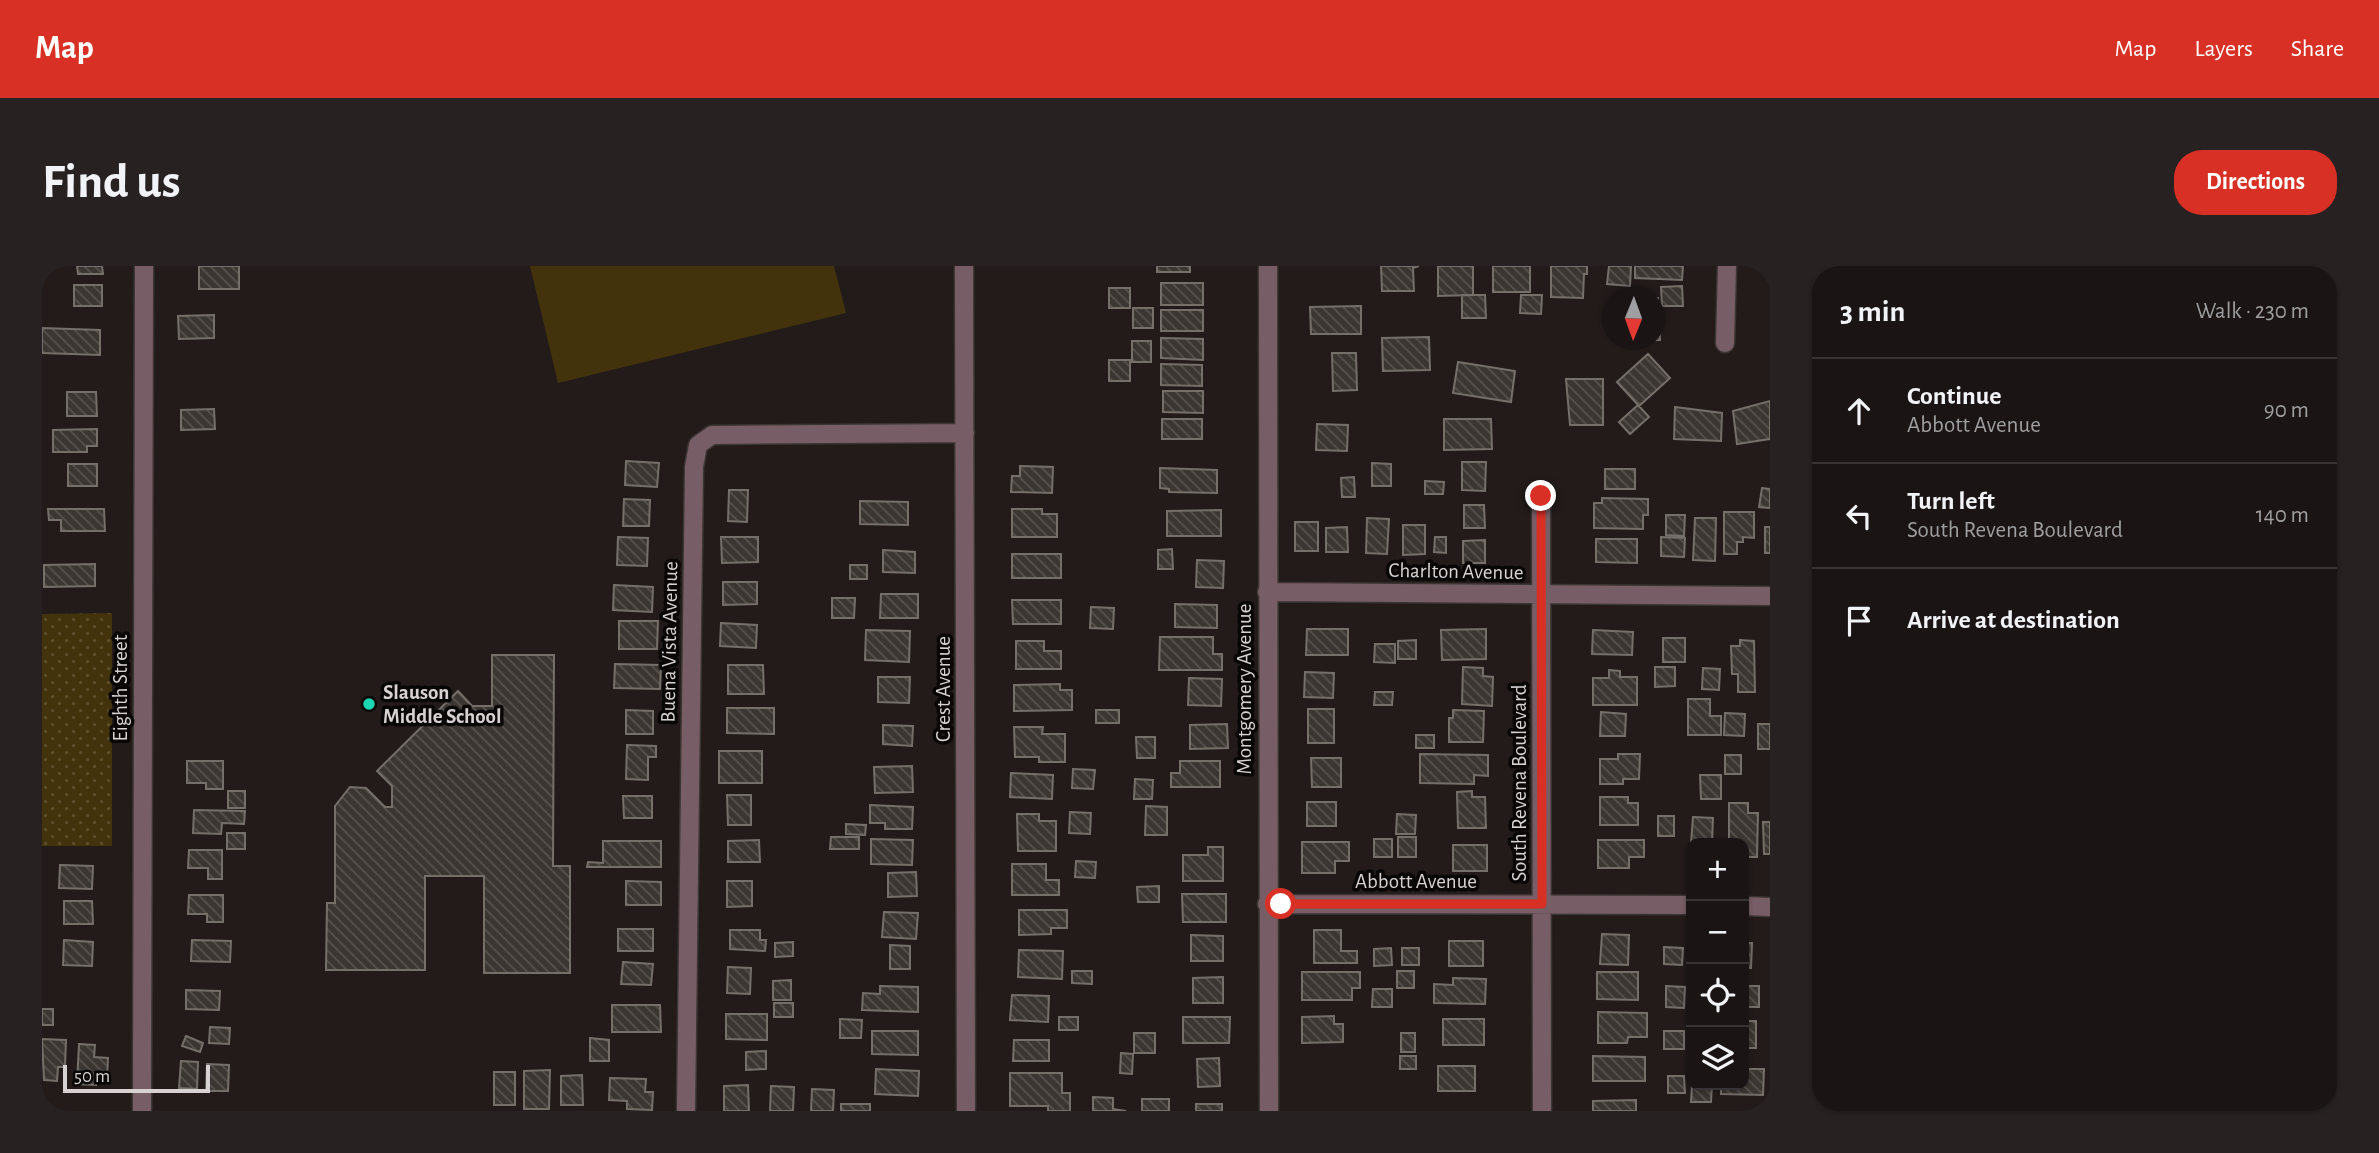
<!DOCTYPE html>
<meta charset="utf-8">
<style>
:root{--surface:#1a1414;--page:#272122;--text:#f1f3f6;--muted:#9f9ea0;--line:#383334;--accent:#d93025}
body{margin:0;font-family:"Alegreya Sans",sans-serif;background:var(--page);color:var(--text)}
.controls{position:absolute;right:21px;bottom:21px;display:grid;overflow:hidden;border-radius:14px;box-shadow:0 2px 5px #0004}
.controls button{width:63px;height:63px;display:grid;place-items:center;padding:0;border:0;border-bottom:2px solid var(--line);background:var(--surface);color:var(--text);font:35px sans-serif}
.compass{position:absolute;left:1560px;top:21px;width:63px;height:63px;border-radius:50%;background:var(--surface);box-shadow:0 2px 5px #0004;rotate:181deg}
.scale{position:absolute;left:21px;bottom:18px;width:147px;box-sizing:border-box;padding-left:7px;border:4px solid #d7d2d1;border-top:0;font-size:19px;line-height:24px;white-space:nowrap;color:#d7d2d1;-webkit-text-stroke:5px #090706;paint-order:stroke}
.stop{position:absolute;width:21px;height:21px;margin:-16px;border:5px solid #d93025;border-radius:50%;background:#fff}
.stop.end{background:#d93025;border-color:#fff;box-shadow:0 2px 7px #0008}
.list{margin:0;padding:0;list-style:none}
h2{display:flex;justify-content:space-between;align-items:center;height:91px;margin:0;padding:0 28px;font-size:30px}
h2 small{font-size:23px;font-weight:400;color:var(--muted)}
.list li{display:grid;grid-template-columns:46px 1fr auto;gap:21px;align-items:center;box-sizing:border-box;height:105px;padding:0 28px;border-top:2px solid var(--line)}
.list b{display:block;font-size:26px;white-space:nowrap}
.list p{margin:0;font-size:23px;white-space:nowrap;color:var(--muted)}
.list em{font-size:23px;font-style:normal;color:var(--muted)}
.icon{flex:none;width:38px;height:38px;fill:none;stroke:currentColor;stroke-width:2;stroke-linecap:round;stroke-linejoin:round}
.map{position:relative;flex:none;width:1728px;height:845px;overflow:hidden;border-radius:28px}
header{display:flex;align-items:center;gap:42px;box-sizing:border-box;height:98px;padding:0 35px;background:var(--accent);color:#fff}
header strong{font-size:33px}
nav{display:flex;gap:38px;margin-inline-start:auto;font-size:24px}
.intro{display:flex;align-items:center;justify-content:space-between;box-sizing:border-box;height:168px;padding:0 42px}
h1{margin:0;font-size:49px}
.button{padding:18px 32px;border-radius:28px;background:var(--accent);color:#fff;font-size:24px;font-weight:700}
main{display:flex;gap:42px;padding:0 42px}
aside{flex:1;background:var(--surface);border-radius:28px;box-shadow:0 2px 5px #0004}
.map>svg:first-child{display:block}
</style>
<header>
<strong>Map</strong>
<nav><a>Map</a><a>Layers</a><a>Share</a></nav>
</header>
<div class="intro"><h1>Find us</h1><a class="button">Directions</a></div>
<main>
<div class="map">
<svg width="1728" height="845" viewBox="0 0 1728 845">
<defs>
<pattern id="grass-dots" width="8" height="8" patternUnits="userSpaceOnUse" patternTransform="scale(1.75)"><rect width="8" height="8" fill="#43330d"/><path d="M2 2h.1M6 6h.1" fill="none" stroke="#5d502f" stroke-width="1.8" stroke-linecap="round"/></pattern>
<pattern id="building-back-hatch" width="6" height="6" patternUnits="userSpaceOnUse" patternTransform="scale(1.75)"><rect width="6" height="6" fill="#3c3632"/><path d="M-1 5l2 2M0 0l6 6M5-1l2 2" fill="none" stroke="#57524f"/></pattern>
</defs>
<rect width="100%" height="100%" fill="#221b1a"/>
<path fill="url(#grass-dots)" d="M70,347V580H0V348Z"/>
<path fill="#43330d" d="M488,0H792L804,47L516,117Z"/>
<path fill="url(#building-back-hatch)" stroke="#756f6a" stroke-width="2" d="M35,0H60L61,8H36Z
M157,0H197V23H157Z
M1115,0H1148V6H1115Z
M1339,0H1377L1371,2L1372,25H1340Z
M1396,0H1431V29L1396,30Z
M1451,0H1488V26H1451Z
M1509,0H1545V8H1542L1541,32L1509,31Z
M1567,0H1589L1588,20L1565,18Z
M1593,0H1641L1640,14L1593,12Z
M1119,17H1161V39H1119Z
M32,19H60V40H32Z
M1640,20L1641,40H1620L1619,21Z
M1067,22H1088V42H1067Z
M1420,29H1443L1444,52H1420Z
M1479,29H1500L1499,48L1478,47Z
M1612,32H1616L1618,74L1587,75L1612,74Z
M1319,40V68H1269L1268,41Z
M1091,42H1111V62H1091Z
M1119,44H1161V65H1119Z
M172,49V72L137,73L136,50Z
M0,62L58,64V89L0,87Z
M1387,71L1388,104L1341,105L1340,72Z
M1119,72L1161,73V94L1119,92Z
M1090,75H1109V96H1090Z
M1290,87H1314L1315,124L1291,125Z
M1606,88L1628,112L1597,140L1575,116Z
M1067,94H1088V115H1067Z
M1416,96L1473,105L1469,136L1411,127Z
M1119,98L1160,99V120L1119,119Z
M1524,113H1561V159H1528Z
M1121,125H1161V147L1121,146Z
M25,126H54L55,150H25Z
M1728,135V173L1695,178L1691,145Z
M1596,139L1607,151L1588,168L1577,156Z
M1633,141L1680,147L1679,175L1632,173Z
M172,143L173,163L139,164V144Z
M1120,153H1160V173H1120Z
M1402,153H1449L1450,183L1402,184Z
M1275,158L1306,159L1305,185L1274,184Z
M55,163V180H45V186H11V164Z
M584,195L617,197L615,221L583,219Z
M1420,196H1444L1443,225L1420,224Z
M1330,197L1349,198V220H1330Z
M26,198H55V220H26Z
M978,200L1011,201L1010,227L969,226L970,210H978Z
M1118,202L1175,204V227L1127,226V223L1118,222Z
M1563,203H1593V223H1563Z
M1312,211L1313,231H1300L1299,212Z
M1383,215L1402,216L1401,228H1383Z
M1720,222L1728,223V242L1717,241Z
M687,224H706L705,256L686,255Z
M1560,232L1606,233V249H1601V263L1552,262V237H1560Z
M582,233L608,234L607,260H581Z
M818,235L866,236V259L818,258Z
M1422,239H1442L1443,262H1422Z
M6,243H62L63,265H19V254H7Z
M970,243H1000V248H1015V271H970Z
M1179,244V270H1125V245Z
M1682,246H1712V272L1701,271V276H1695V288H1682Z
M1624,249H1643L1642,270L1624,269Z
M1325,252L1347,253L1345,288L1324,287Z
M1653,252H1674L1673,295L1651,294Z
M1253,256H1276V285H1253Z
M1361,259H1383V288L1361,289Z
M1305,261L1306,286H1284V262Z
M1723,261H1728V287H1723Z
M576,271L606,272L605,300L575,299Z
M679,271H716V296L680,297Z
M1393,271H1404V287L1392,286Z
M1619,271L1643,272L1642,291L1619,290Z
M1554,273H1595V297L1554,296Z
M1443,274V297H1421V275Z
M1130,283L1131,303H1116V284Z
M841,284L873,286V307L841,306Z
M970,288H1019V312H970Z
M1155,294L1182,295L1181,322L1154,321Z
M53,298V320L2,321V299Z
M808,299H825V313H808Z
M681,316H715V338L681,339Z
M572,319L611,321L610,346L571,344Z
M839,328H876V352H838Z
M790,332H813L812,352H790Z
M970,334H1019V358H971Z
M1133,338L1175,339V362L1133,361Z
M1049,341L1072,342L1071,363L1048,362Z
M577,355H616L615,383H577Z
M679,357L715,359L714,382L678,380Z
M1265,363H1306V389H1264Z
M1444,363V393L1400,394L1399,364Z
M824,364L868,365L867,396L823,394Z
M1551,364L1591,366L1590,389L1550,388Z
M1118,371H1171V388H1180V404H1117Z
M1621,372H1643V396H1621Z
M1374,374V393H1356V375Z
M1698,374L1712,375L1713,426H1696V408H1690L1689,380H1698Z
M974,375H1002V385H1019V403H974Z
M1333,378H1353V397L1332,396Z
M450,389H512L511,600H528V707H442V610H383V704H284L285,637H293V540L308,521L324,522L343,541H350V520L335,505L416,425L430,440H450Z
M573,398L619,399L618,423L572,422Z
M686,399H721L722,428H686Z
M1421,401L1441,402V410L1451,411L1450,440L1420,438Z
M1613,401H1633V420L1613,421Z
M1661,402L1678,403L1677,424L1660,423Z
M1567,404L1578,405V411H1595V439H1551V412H1567Z
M1263,406L1292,407L1291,432L1262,431Z
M836,411H868L867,437L836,436Z
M1147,412L1180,413L1179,440L1146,439Z
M1018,418V424H1030V444L972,445V419Z
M1333,426H1351L1350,439H1332Z
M1646,433H1668V450H1679V469H1646Z
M685,442H732V468L685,467Z
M1266,443H1292V477H1266Z
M584,444L611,445V468H584Z
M1054,444H1077V457H1054Z
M1411,444L1442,445L1441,476H1407V452H1411Z
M1559,446L1584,448L1583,470H1558Z
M1683,447L1703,448L1702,470L1682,469Z
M1185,458L1186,482L1148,483V459Z
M1716,458H1728V483H1716Z
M841,459L871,460L870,480L841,478Z
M972,461H1001L1000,468H1023V496H997V491H973Z
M1374,469H1392V482H1374Z
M1094,471H1113V492H1095Z
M585,479L614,480V491H606V514L584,513Z
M677,485H720V517H677Z
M1378,488L1446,489V510L1432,509V518L1378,517Z
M1576,488H1598L1597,513H1581V518H1558V493H1576Z
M1683,489H1699V508H1683Z
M1269,492H1299V521H1270Z
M145,495H181V523H164V517H145Z
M1138,495H1178V521H1129V507H1138Z
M870,500L871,526L833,527L832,501Z
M1031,503L1053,504L1051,523L1030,522Z
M969,507L1011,509L1010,533L968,531Z
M1658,509H1679V533H1659Z
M1093,513L1111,514L1110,533H1092Z
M186,525H203V542H186Z
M1430,525V531H1443L1444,562H1416L1415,526Z
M685,529H709V559H686Z
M581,530H610V552H582Z
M1558,531H1586V537H1596V559H1558Z
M1265,536H1294V560H1265Z
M1687,537H1706V547H1716L1715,591H1702V577H1687Z
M828,539L871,541L870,563H843V557H828Z
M1104,540L1125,541V569H1103Z
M152,544L203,545L202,558L180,557L179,568L151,567Z
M1028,546L1049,547L1048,568L1027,567Z
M975,548H997V555H1014V585H976Z
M1355,548L1374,549L1373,568H1354Z
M1616,550H1632V570H1616Z
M1651,551L1671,552L1670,577H1649Z
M1721,556H1728V588H1722Z
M804,558L824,559L823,569L804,568Z
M185,567H203V583H185Z
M789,571H817V583H788Z
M1356,571H1374V591H1356Z
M829,573L871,574L870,599L829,598Z
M1332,573H1350V591H1332Z
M717,574L718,596H686V575Z
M1556,574H1602V591H1587V602H1556Z
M561,575H619V601H545L546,596L561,597Z
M1260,576H1307V595H1293V607H1260Z
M1411,579H1445V605H1411Z
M1166,581H1181V615H1141V589H1166Z
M147,584H180V613H166V602H146Z
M1034,595L1054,596L1053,612L1033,611Z
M970,598H1004V614H1017V629H970Z
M18,599L51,600L50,623L17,622Z
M874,606L875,630L846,631V607Z
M584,615L619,616V639H584Z
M685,615H710V640L685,641Z
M1117,620V636H1096L1095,621Z
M1140,628H1184V656H1141Z
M147,629H181V656H165V648H146Z
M22,635H50L51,658H22Z
M977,644H1025V662H1009V668L977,669Z
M842,646L876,647L874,673L840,671Z
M576,663H611V685H576Z
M688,664H718V674H724L723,685L688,683Z
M1272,664H1299V685H1315V697H1272Z
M1560,668L1587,669L1586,699L1558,698Z
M1149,669L1181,670V695H1149Z
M22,674L51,676L50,700L21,699Z
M150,674L189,675L188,696L149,695Z
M1407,675H1441V700H1407Z
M751,676V690L733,691V677Z
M1702,677H1710L1709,702L1702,701Z
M848,679L868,680V703H848Z
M1622,681L1641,682L1640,699L1622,698Z
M1349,682L1350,699L1332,700V683Z
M1360,682H1377V699H1360Z
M977,684L1021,685L1020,713L976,711Z
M581,696L611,698L609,719L579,718Z
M686,701L709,702L708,728L685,727Z
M1030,705H1050V718L1030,717Z
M1355,705H1372V722H1355Z
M1260,706H1318V722H1310V734H1260Z
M1555,706H1596V734L1555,733Z
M1181,711V737H1151V712Z
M1411,712L1444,713L1443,738L1392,737V718L1411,719Z
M749,714V734H731V715Z
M838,720L876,721V746L820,744L821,727L838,728Z
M1624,720L1643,721L1642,742L1624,741Z
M1702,720H1717V741H1702Z
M1331,723H1350V741H1330Z
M144,724L178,725L177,744L144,743Z
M970,729L1007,730L1006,756L968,754Z
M732,737H751V751H732Z
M570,739H618L619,766H570Z
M0,743H11V759H0Z
M1556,746L1605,747V771H1586L1585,777H1556Z
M684,748H725V774L684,773Z
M1292,750V758H1301V776L1260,777V751Z
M1017,751H1036V764H1017Z
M1141,751H1188L1187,777H1141Z
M798,753L820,754L819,772H798Z
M1401,753H1442V779H1401Z
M1702,755H1714V782H1702Z
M168,761L188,762L187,778L167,777Z
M830,765H876V789L830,788Z
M1622,765H1642V783H1622Z
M1092,767H1113V787H1092Z
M1359,767H1373V786H1359Z
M144,770L161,777L158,786L140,780Z
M548,772L567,774V795H548Z
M0,773L24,774L23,801H16L15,815L2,814Z
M972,774H1007V795H971Z
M37,778L53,779L52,791L66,792L65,811H54V819L35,818Z
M724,785V803L704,804V786Z
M1079,787L1091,788L1090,808L1078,807Z
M1358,790H1374V803H1358Z
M1551,790L1603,791V815H1551Z
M1177,792L1178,820L1156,821L1155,793Z
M139,795L156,796L155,823L137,822Z
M165,798L187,799L186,825H164Z
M1396,800H1433V825H1396Z
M834,803L877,805L876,830L833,828Z
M1702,803H1722L1721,829L1679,828V819H1702Z
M508,804L507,843H482V805Z
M452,806H473V839H452Z
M968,807H1020V827H1028V845H1006V840H968Z
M540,809L541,839H519V810Z
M1626,810H1642L1643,827H1626Z
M568,812L604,813L603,826H611L610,844L585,843V835L567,834Z
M706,819L707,845H682V820Z
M1650,819H1670L1669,836H1649Z
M729,820L752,821L751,845H728Z
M770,823L792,824L791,845H769Z
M1051,831L1071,832V843L1084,845H1051Z
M1100,833H1127V845H1100Z
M1594,834V845H1551V835Z
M799,838H828V845H799Z
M1154,838H1180V845H1154Z"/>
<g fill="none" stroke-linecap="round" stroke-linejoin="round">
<defs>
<path id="minor" d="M922,0L924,845
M1226,0L1227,845
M1683,77L1685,0
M1499,230L1500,845
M1225,326L1728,330
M1225,638L1649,639
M1702,640L1728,641
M100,845L102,0
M644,845L652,201L656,179L670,169L923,167"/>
</defs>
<use href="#minor" stroke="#3b3534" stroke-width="21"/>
<use href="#minor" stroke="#775d65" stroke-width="18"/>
</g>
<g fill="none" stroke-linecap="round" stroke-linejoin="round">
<path stroke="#d93025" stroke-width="9" d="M1239,638H1500L1499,230"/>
</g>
<circle fill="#1cd5b1" stroke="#090706" stroke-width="2.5" cx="327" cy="438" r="7"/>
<g text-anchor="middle" stroke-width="7" stroke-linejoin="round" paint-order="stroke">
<g font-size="21" fill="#d7d2d1" stroke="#090706">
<text transform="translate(1414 305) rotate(1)" y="7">Charlton Avenue</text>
<text transform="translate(627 376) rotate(-89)" y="7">Buena Vista Avenue</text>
<text transform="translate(78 422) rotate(-90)" y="7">Eighth Street</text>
<text transform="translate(901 423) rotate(-90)" y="7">Crest Avenue</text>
<text transform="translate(1202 423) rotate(-90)" y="7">Montgomery Avenue</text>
<text transform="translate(1477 517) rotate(-90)" y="7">South Revena Boulevard</text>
<text x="1374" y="622">Abbott Avenue</text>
</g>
<g font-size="21" font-weight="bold" fill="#d7d2d1" stroke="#090706" text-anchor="start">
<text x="341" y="433">Slauson<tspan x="341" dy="24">Middle School</tspan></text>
</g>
</g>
</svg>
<div class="controls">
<button>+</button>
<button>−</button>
<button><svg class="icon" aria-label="locate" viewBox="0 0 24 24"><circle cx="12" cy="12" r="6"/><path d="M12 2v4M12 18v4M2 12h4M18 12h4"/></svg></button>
<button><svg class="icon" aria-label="layers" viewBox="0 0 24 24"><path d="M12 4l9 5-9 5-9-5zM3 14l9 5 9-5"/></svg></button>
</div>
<svg class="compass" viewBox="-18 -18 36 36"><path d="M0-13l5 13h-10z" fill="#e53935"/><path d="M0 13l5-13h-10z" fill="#9f9ea0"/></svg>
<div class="scale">50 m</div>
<div class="stop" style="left:1239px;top:638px"></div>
<div class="stop end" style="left:1499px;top:230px"></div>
</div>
<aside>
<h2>3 min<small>Walk · 230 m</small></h2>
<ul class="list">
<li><svg class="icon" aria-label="ahead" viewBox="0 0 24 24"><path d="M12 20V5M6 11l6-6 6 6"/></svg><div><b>Continue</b><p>Abbott Avenue</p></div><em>90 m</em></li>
<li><svg class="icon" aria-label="left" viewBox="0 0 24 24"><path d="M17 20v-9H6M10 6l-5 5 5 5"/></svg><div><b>Turn left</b><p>South Revena Boulevard</p></div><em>140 m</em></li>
<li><svg class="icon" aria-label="arrive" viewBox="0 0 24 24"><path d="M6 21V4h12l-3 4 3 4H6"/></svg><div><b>Arrive at destination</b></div></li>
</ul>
</aside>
</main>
